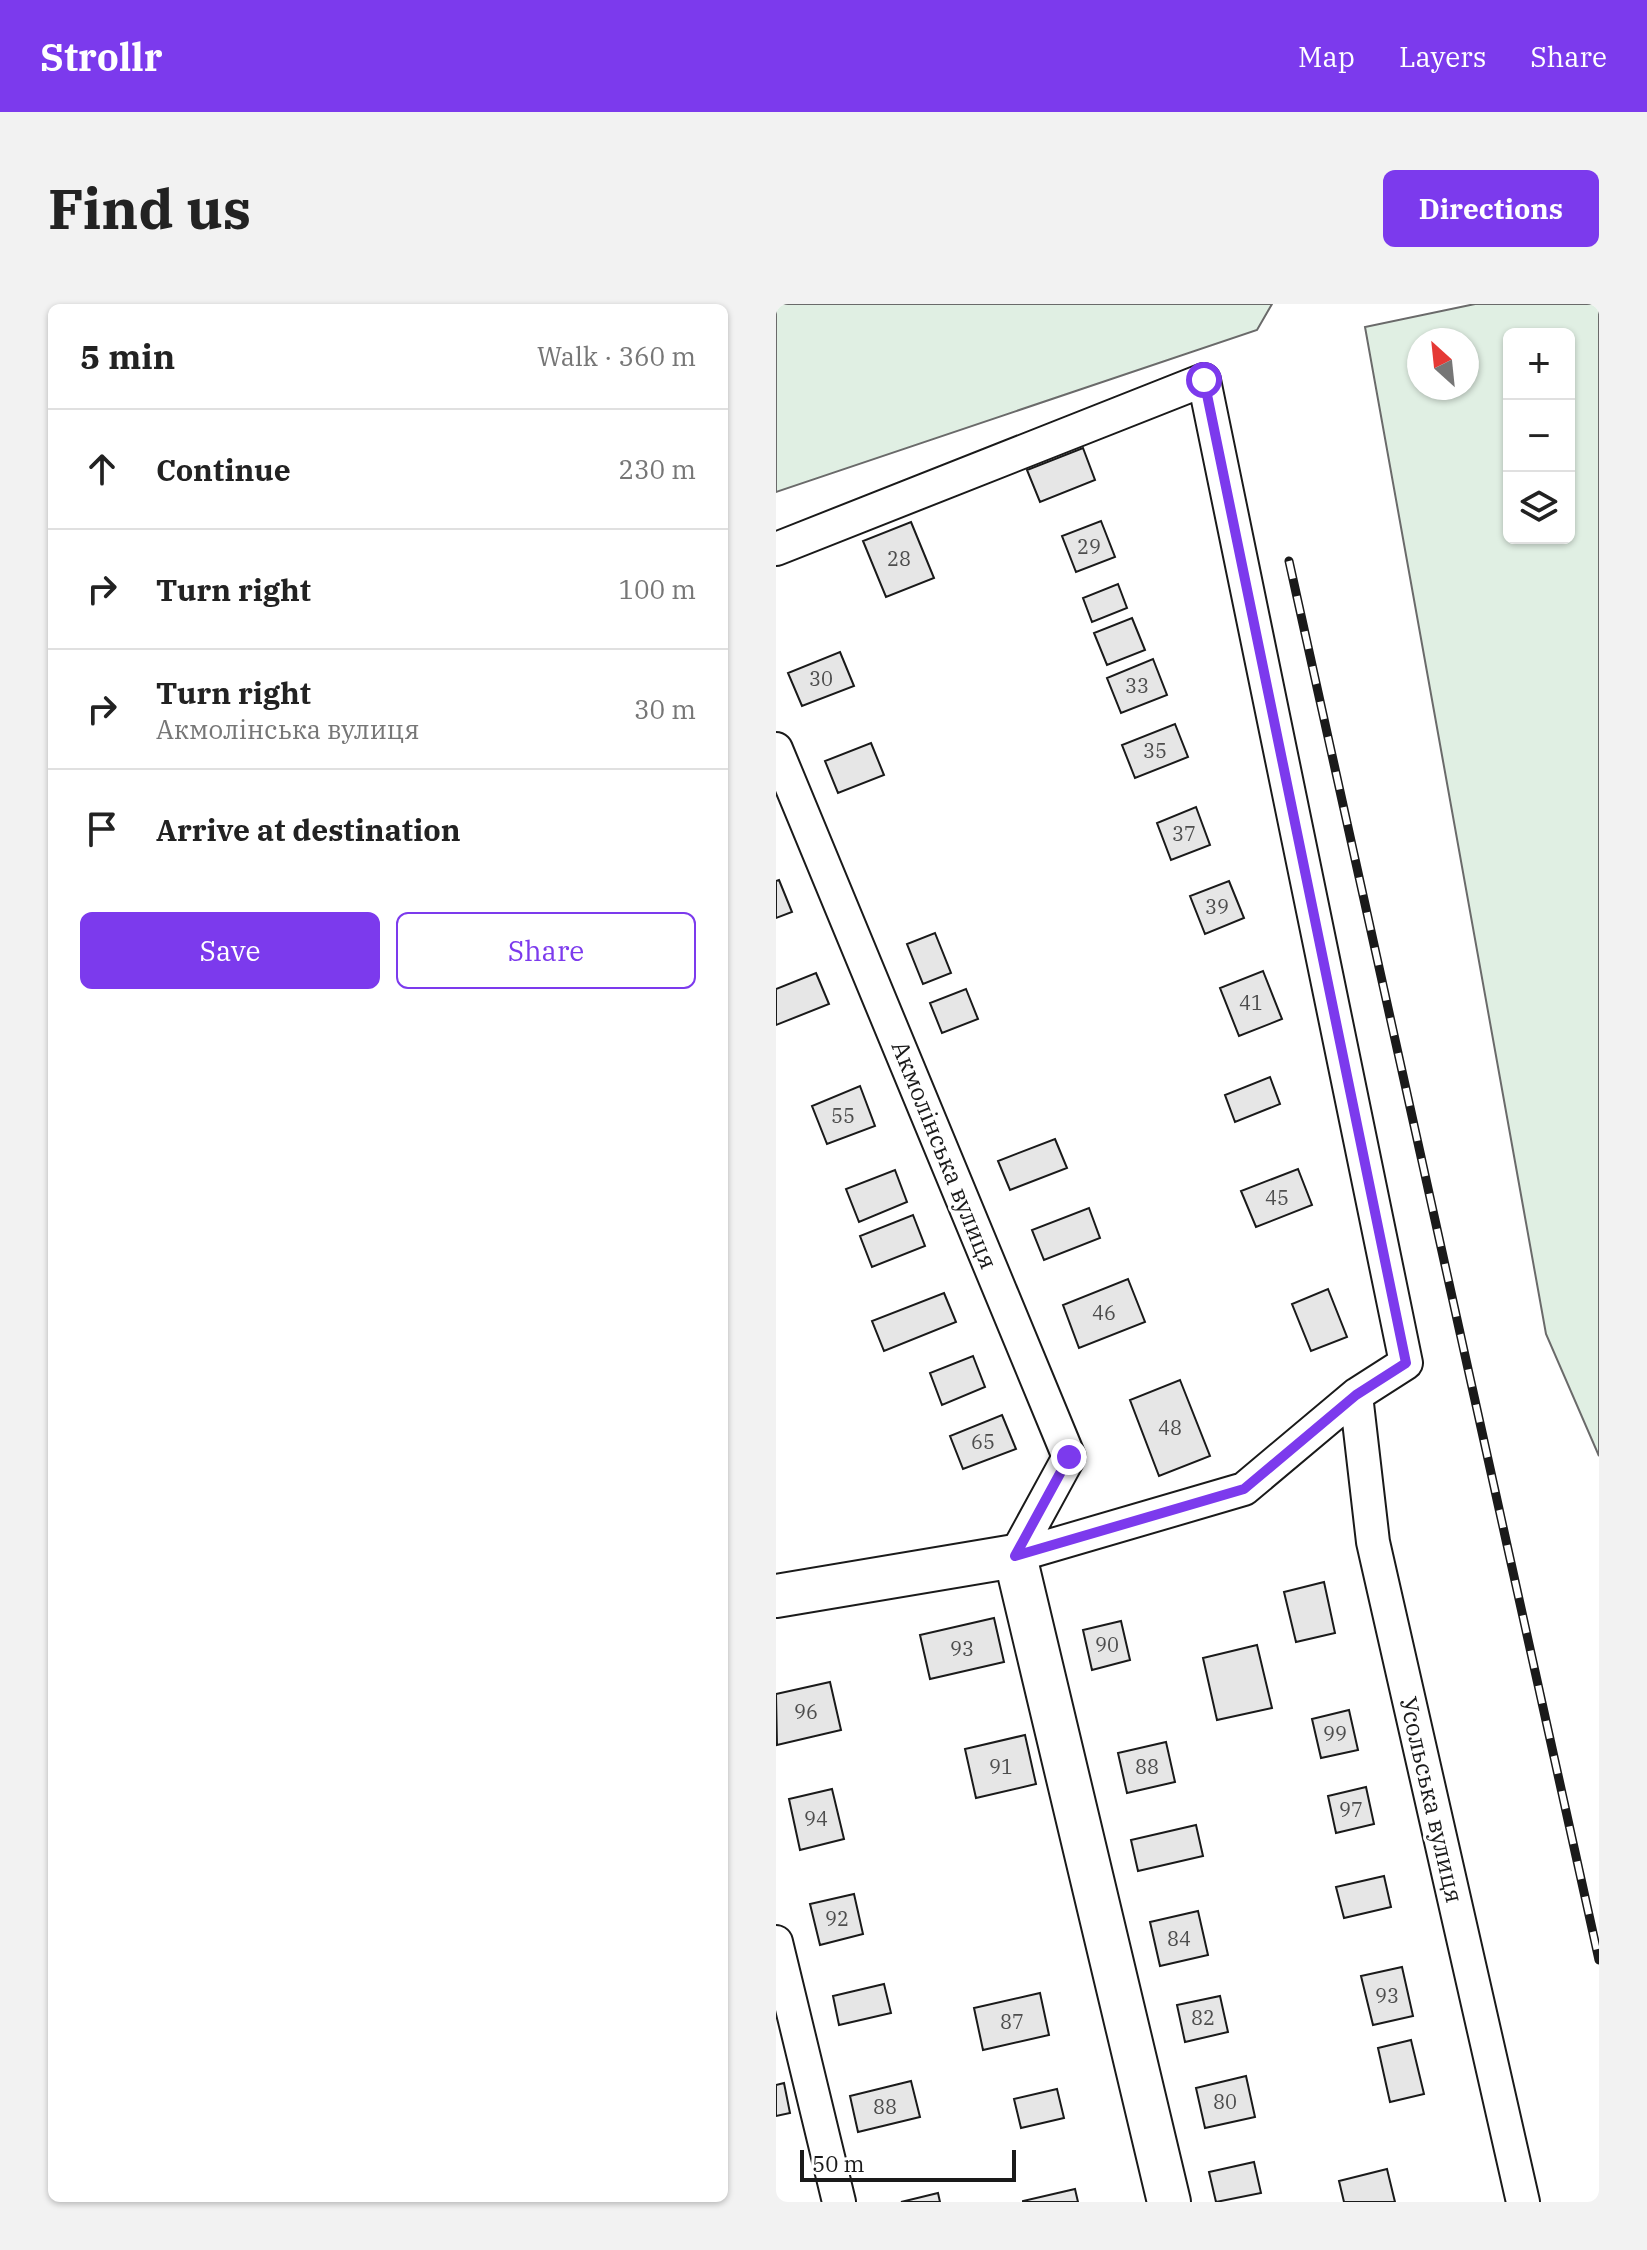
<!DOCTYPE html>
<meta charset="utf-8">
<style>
:root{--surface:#fff;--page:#f2f2f2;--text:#222;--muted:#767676;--line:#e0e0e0;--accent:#7c3aed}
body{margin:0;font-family:"IBM Plex Serif",serif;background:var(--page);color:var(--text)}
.controls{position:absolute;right:24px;top:24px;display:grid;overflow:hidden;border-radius:12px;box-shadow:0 2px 6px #0004}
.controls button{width:72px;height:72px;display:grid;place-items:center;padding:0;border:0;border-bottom:2px solid var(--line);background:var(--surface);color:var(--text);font:40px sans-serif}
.compass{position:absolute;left:631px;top:24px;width:72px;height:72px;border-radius:50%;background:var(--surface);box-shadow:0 2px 6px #0004;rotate:333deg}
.scale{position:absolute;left:24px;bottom:20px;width:216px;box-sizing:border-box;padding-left:8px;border:4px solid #1a1a1a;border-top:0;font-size:22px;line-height:28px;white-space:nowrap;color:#1a1a1a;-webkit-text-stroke:6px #fff;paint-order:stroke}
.stop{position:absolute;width:24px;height:24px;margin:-18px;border:6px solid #7c3aed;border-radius:50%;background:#fff}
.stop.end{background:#7c3aed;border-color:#fff;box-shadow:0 2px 8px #0008}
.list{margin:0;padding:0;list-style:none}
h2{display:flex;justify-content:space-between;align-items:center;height:104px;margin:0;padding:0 32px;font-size:34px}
h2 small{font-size:26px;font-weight:400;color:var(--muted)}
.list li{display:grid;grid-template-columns:52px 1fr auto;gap:24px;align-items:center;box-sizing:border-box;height:120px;padding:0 32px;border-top:2px solid var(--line)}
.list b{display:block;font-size:30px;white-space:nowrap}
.list p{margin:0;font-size:26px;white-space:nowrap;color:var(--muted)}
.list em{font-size:26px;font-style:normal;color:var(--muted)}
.actions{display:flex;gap:16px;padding:24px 32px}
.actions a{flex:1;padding:18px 0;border:2px solid var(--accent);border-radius:12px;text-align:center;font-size:28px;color:var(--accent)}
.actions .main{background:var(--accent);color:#fff}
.icon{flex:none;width:44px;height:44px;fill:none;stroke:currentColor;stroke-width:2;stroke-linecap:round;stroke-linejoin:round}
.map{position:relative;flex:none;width:823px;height:1898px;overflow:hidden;border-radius:12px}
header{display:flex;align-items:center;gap:48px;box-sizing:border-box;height:112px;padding:0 40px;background:var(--accent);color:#fff}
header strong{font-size:38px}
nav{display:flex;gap:44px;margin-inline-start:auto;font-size:28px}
.intro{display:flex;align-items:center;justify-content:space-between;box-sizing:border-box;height:192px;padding:0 48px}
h1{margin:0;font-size:56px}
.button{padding:20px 36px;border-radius:12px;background:var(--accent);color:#fff;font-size:28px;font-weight:700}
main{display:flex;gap:48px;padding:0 48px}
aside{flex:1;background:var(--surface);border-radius:12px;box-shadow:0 2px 6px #0004}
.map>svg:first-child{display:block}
</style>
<header>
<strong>Strollr</strong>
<nav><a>Map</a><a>Layers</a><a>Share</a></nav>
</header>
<div class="intro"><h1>Find us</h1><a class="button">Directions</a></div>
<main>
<aside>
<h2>5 min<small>Walk · 360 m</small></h2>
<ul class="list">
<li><svg class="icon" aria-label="ahead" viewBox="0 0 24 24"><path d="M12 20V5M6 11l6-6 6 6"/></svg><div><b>Continue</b></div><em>230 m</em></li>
<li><svg class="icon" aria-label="right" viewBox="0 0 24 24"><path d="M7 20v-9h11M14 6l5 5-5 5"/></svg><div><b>Turn right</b></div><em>100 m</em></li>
<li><svg class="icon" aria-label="right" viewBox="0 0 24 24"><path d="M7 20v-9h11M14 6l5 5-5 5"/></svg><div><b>Turn right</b><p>Акмолiнська вулиця</p></div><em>30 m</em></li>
<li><svg class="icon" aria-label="arrive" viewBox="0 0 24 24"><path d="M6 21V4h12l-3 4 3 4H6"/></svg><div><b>Arrive at destination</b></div></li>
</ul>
<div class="actions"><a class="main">Save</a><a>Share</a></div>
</aside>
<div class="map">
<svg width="823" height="1898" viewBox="0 0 823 1898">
<rect width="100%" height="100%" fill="#fff"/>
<path fill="#e0efe3" stroke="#6a6a6a" stroke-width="2" fill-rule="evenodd" d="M0,0H496L481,26L0,188Z
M699,0H823V1152L770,1030L589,23ZM733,30H793V234H733ZM643,36H691V84H643Z"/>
<path fill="#e6e6e6" stroke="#1a1a1a" stroke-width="2" d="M307,144L319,176L264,198L251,166Z
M325,217L339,253L300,268L286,232Z
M135,218L158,274L110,293L87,237Z
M342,280L351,304L316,318L307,294Z
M356,314L369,346L331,361L318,329Z
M64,348L78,382L26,402L12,369Z
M377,355L391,391L345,409L331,374Z
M399,420L412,453L359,474L346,441Z
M95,439L108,471L62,489L49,457Z
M420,503L434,541L395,556L381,519Z
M3,576L16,608L0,614V577Z
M453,577L468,614L429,630L414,592Z
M159,629L175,669L147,680L131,640Z
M487,667L506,715L463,732L444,684Z
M40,669L53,700L0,721V685Z
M190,685L202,715L166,729L154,699Z
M494,773L504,800L459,818L449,791Z
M84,782L99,822L51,840L36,802Z
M279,835L291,864L234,886L222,857Z
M522,865L536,901L480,923L465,887Z
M119,866L131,898L83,918L70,885Z
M313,904L324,934L268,956L256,926Z
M137,911L149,942L96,963L84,932Z
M352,975L369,1018L303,1044L287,1001Z
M552,985L571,1033L535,1047L516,1000Z
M168,989L180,1018L108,1047L96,1017Z
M197,1052L209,1083L166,1101L154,1069Z
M404,1076L434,1152L383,1172L354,1096Z
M226,1111L240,1145L187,1165L174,1132Z
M548,1278L559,1329L520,1338L508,1288Z
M218,1314L228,1358L154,1375L144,1331Z
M345,1317L354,1356L316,1366L307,1326Z
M481,1341L496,1404L441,1416L427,1354Z
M54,1378L65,1426L1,1441L0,1390Z
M573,1406L582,1446L545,1454L536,1415Z
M249,1431L260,1480L200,1494L189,1445Z
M390,1438L399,1478L351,1489L342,1449Z
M590,1483L598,1520L560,1529L552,1492Z
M56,1485L68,1535L24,1546L13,1495Z
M420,1521L427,1552L362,1567L355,1536Z
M608,1572L615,1603L568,1614L560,1583Z
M78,1590L87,1630L44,1641L34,1600Z
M422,1607L432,1651L384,1662L374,1618Z
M626,1663L637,1712L597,1721L585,1672Z
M108,1680L115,1709L63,1721L57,1692Z
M264,1689L273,1731L207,1746L198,1704Z
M444,1692L452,1728L409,1738L401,1701Z
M635,1736L648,1790L614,1798L602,1744Z
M470,1772L479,1813L429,1824L420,1784Z
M135,1777L144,1813L82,1828L74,1792Z
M8,1779L14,1809L0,1812V1781Z
M281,1785L288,1814L245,1824L238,1795Z
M478,1858L485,1889L440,1898L433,1868Z
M611,1865L619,1898H568L563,1877Z
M299,1885L302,1898H247V1897Z
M162,1889L164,1898H125Z"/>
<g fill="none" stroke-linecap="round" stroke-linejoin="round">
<defs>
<path id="minor" d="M0,245L428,76L630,1059L580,1091L468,1185L239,1252
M0,445L293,1153L239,1252
M580,1091L597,1238L747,1898
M0,1638L63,1898"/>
<path id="major" d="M0,1292L239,1252L393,1898"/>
</defs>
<use href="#minor" stroke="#1a1a1a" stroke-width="36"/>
<use href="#major" stroke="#1a1a1a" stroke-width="46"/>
<use href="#minor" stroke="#fff" stroke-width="32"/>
<use href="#major" stroke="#fff" stroke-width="42"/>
<defs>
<path id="rail" d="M513,257L823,1656"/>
</defs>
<use href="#rail" stroke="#1a1a1a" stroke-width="9"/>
<use href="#rail" stroke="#fff" stroke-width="6" stroke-dasharray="18" stroke-linecap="butt"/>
</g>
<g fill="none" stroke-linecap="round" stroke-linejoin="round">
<path stroke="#7c3aed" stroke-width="10" d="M293,1153L239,1252L468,1185L580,1091L630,1059L428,76"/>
</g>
<g text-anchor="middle" stroke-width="6" stroke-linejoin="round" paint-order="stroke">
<g font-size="20" fill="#4d4d4d">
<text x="313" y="250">29</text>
<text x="123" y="262">28</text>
<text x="45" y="382">30</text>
<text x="361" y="389">33</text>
<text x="379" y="454">35</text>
<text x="408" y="537">37</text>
<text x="441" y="610">39</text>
<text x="475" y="706">41</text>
<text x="67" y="819">55</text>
<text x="501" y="901">45</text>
<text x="328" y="1016">46</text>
<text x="394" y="1131">48</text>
<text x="207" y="1145">65</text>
<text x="331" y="1348">90</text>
<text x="186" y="1352">93</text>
<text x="30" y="1415">96</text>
<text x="559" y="1437">99</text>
<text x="225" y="1470">91</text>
<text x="371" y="1470">88</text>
<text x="575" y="1513">97</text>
<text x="40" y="1522">94</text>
<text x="61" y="1622">92</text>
<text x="403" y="1642">84</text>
<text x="611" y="1699">93</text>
<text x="427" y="1721">82</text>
<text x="236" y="1725">87</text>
<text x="449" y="1805">80</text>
<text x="109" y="1810">88</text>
</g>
<g font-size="24" fill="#1a1a1a" stroke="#fff">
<text transform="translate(168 851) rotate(68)" y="8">Акмолiнська вулиця</text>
<text transform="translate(655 1496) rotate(77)" y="8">Усольська вулиця</text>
</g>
</g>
</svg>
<div class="controls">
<button>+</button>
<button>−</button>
<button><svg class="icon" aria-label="layers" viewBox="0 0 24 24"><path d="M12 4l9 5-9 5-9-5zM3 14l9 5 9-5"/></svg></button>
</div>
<svg class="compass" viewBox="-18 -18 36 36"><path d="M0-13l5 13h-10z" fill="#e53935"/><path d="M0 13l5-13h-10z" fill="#767676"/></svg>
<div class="scale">50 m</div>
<div class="stop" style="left:428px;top:76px"></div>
<div class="stop end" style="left:293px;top:1153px"></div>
</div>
</main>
